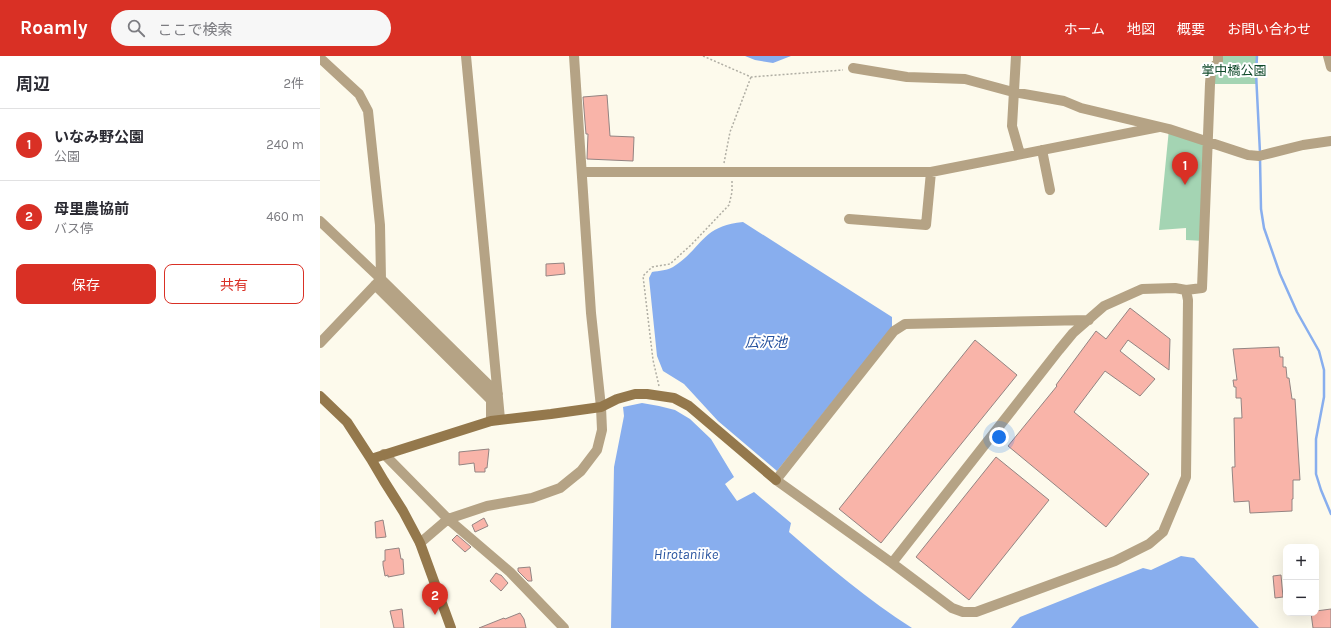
<!DOCTYPE html>
<html lang="ja">
<meta charset="utf-8">
<style>
:root{--surface:#fff;--page:#f7f7f7;--text:#2b2b33;--muted:#7c7c81;--line:#e1e1e2;--accent:#d93025}
body{margin:0;font-family:Karla,"Noto Sans JP",sans-serif;background:var(--page);color:var(--text)}
.controls{position:absolute;right:12px;bottom:12px;display:grid;overflow:hidden;border-radius:8px;box-shadow:0 4px 16px #0002}
.controls button{width:36px;height:36px;display:grid;place-items:center;padding:0;border:0;border-bottom:1px solid var(--line);background:var(--surface);color:var(--text);font:20px sans-serif}
.you{position:absolute;left:679px;top:381px;width:14px;height:14px;margin:-10px;border:3px solid #fff;border-radius:50%;background:#1a73e8;box-shadow:0 0 0 6px #1a73e833}
.badge{display:grid;place-items:center;width:26px;height:26px;border-radius:50%;background:var(--accent);color:#fff;font-size:13px;font-weight:700}
.pin{position:absolute;translate:-50% -33px;filter:drop-shadow(0 1px 2px #0008)}
.pin::after{content:'';position:absolute;top:21px;width:14px;height:12px;background:inherit;clip-path:polygon(0 0,100% 0,50% 100%)}
.list{margin:0;padding:0;list-style:none}
h2{display:flex;justify-content:space-between;align-items:center;height:52px;margin:0;padding:0 16px;font-size:17px}
h2 small{font-size:13px;font-weight:400;color:var(--muted)}
.list li{display:grid;grid-template-columns:26px 1fr auto;gap:12px;align-items:center;box-sizing:border-box;height:72px;padding:0 16px;border-top:1px solid var(--line)}
.list b{display:block;font-size:15px;white-space:nowrap}
.list p{margin:0;font-size:13px;white-space:nowrap;color:var(--muted)}
.list em{font-size:13px;font-style:normal;color:var(--muted)}
.actions{display:flex;gap:8px;padding:12px 16px}
.actions a{flex:1;padding:9px 0;border:1px solid var(--accent);border-radius:8px;text-align:center;font-size:14px;color:var(--accent)}
.actions .main{background:var(--accent);color:#fff}
.icon{flex:none;width:22px;height:22px;fill:none;stroke:currentColor;stroke-width:2;stroke-linecap:round;stroke-linejoin:round}
.map{position:relative;flex:none;width:1011px;height:572px;overflow:hidden}
header{display:flex;align-items:center;gap:24px;box-sizing:border-box;height:56px;padding:0 20px;background:var(--accent);color:#fff}
header strong{font-size:19px}
nav{display:flex;gap:22px;margin-inline-start:auto;font-size:14px}
.search{width:280px;height:36px;background:var(--page);display:flex;align-items:center;gap:10px;box-sizing:border-box;padding:0 14px;border-radius:22px;color:var(--muted);font-size:15px}
main{display:flex}
aside{flex:1;background:var(--surface)}
.map>svg:first-child{display:block}
</style>
<header>
<strong>Roamly</strong>
<div class="search"><svg class="icon" aria-label="search" viewBox="0 0 24 24"><circle cx="10" cy="10" r="6"/><path d="M15 15l6 6"/></svg>ここで検索</div>
<nav><a>ホーム</a><a>地図</a><a>概要</a><a>お問い合わせ</a></nav>
</header>
<main>
<aside>
<h2>周辺<small>2件</small></h2>
<ul class="list">
<li><span class="badge">1</span><div><b>いなみ野公園</b><p>公園</p></div><em>240 m</em></li>
<li><span class="badge">2</span><div><b>母里農協前</b><p>バス停</p></div><em>460 m</em></li>
</ul>
<div class="actions"><a class="main">保存</a><a>共有</a></div>
</aside>
<div class="map">
<svg width="1011" height="572" viewBox="0 0 1011 572">
<rect width="100%" height="100%" fill="#fdfaec"/>
<path fill="#a4d4b3" d="M898,0H938L937,28H890Z
M849,73L887,86L884,185L866,184V172L839,174Z"/>
<path fill="#88aeee" d="M425,0H471L453,7L435,4Z
M423,166L572,261V271L457,415L398,365L364,328L343,315L337,300L329,222L332,216C339,215 348,214 353,211C383,192 381,170 423,166Z
M322,347L339,350L355,354L370,363L391,383L414,421L405,428L417,445L434,436L471,467L469,476C508,510 548,544 592,572H291L294,411L304,360L303,351Z
M861,500L874,502L939,572H691L700,561L823,512L831,514Z"/>
<g fill="none" stroke-linecap="round" stroke-linejoin="round">
<path stroke="#88aeee" stroke-width="2.5" d="M937,0L936,17L940,97
M940,102L941,153L944,172L960,218L977,256L999,295L1004,314V341L996,383V418L1001,434L1011,458"/>
</g>
<path fill="#f9b4a9" stroke="#938482" d="M287,39L290,80L314,81L313,105L267,103L268,78H266L263,41Z
M244,207L245,218L226,220V208Z
M810,252L850,283L849,314L808,284L800,295L835,323L820,340L785,315L754,356L829,418L786,471L688,390L737,330L736,329L776,275L786,283Z
M655,284L697,319L561,487L519,453Z
M959,291L960,301H963V311H966L967,322H969L972,343H975L980,424H973V443H972V455L930,457L929,445L914,446L912,411H915L914,362H922L921,342H916V331H914L913,324H917L913,293Z
M169,393L167,412H165V416H155L154,407L139,409V396Z
M676,401L729,444L649,544L596,501Z
M164,462L168,470L155,476L152,469Z
M63,464L66,481L56,482L55,466Z
M137,479L151,491L145,496L132,484Z
M79,492L81,503H83L84,518L68,521V519L65,520L63,509V505H65V494Z
M210,511L212,525H208L198,515V512Z
M176,517L180,519H181L188,527L181,535L170,525Z
M961,519L963,541L955,542L953,520Z
M82,553L84,572H74L70,555Z
M1011,553V572H993L991,557H996V555Z
M200,557L204,563L206,572H159L184,562L185,563Z"/>
<g fill="none" stroke-linecap="round" stroke-linejoin="round">
<path stroke="#b0aea4" stroke-width="1.5" stroke-dasharray="2 2" stroke-linecap="butt" d="M383,0L431,21L523,14
M404,107L410,76L431,21
M339,330L333,304L323,220L332,211L350,208L372,188L409,149L412,136V124"/>
<path stroke="#b5a385" stroke-width="10" d="M146,0L180,363
M696,0L692,70L700,98
M1008,0L1011,11
M0,2L39,38L48,55L60,169L61,223L0,287
M533,12L587,21L645,23L693,36L744,45L761,52L849,73L928,99L939,100L983,89L1011,85
M722,94L730,134
M262,116H611L839,71
M529,163L606,169L611,116
M0,165L61,223L178,338
M55,229L171,344V365
M855,232L866,234L868,244L866,421L843,476L829,488L795,505L656,556H643L632,552L572,507L739,294L753,277L784,250L822,233Z
M866,234L882,232L890,28L891,14L898,6V0
M64,398L128,463L190,516L244,572
M100,487L128,463L167,450L212,442L240,432L261,415L277,394L282,374L281,351L271,257L254,0
M572,507L456,424L574,275L585,268L769,264"/>
<path stroke="#94784c" stroke-width="10" d="M0,340L27,366L51,403L64,425L83,455L100,487L131,572
M51,403L171,365L231,358L281,351L297,343L315,338H327L354,342L369,350L456,424"/>
</g>
<g text-anchor="middle" stroke-width="4" stroke-linejoin="round" paint-order="stroke">
<g font-size="13" fill="#0f492a" stroke="#fff">
<text x="914" y="19">掌中橋公園</text>
</g>
<g font-size="14" font-style="italic" fill="#26529e" stroke="#fff">
<text x="446" y="291">広沢池</text>
<text x="366" y="503">Hirotaniike</text>
</g>
</g>
</svg>
<div class="controls">
<button>+</button>
<button>−</button>
</div>
<div class="you"></div>
<div class="pin badge" style="left:865px;top:129px">1</div>
<div class="pin badge" style="left:115px;top:559px">2</div>
</div>
</main>
